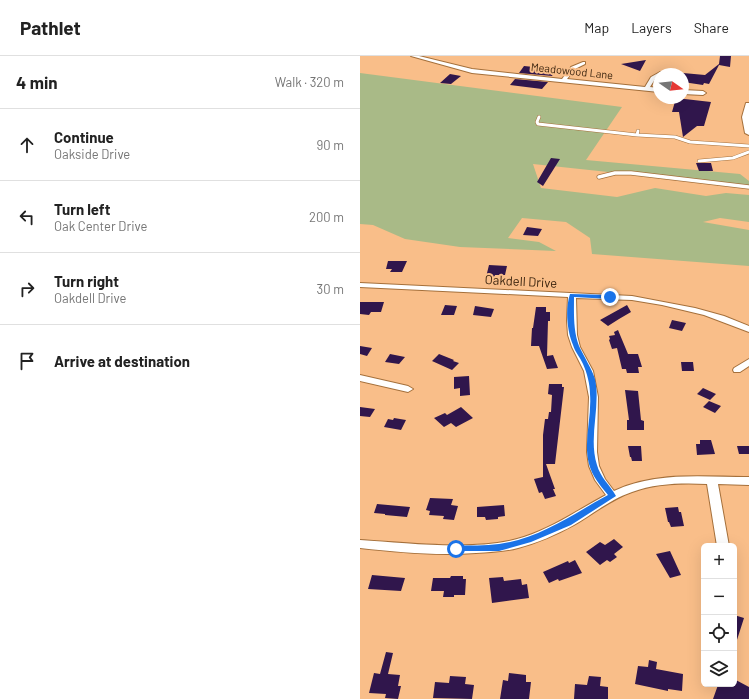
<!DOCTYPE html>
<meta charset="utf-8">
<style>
:root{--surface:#fff;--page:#f2f2f2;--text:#222;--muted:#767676;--line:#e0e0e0}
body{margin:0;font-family:Barlow,sans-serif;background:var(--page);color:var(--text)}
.controls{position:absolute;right:12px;bottom:12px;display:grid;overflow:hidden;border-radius:6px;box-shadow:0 4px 16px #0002}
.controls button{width:36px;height:36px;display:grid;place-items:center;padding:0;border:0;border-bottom:1px solid var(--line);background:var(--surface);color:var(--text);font:20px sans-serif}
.compass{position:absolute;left:293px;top:12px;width:36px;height:36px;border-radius:50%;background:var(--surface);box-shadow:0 4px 16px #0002;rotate:104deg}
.stop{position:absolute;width:12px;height:12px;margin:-9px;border:3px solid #1a73e8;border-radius:50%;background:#fff}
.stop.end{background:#1a73e8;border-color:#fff;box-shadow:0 1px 4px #0008}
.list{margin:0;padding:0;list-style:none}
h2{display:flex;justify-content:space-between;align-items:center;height:52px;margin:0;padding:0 16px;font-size:17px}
h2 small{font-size:13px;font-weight:400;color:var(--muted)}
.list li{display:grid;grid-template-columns:26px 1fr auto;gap:12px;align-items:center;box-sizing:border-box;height:72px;padding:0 16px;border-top:1px solid var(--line)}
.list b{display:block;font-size:15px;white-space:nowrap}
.list p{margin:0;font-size:13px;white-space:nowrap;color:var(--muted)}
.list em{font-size:13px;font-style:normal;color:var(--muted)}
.icon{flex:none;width:22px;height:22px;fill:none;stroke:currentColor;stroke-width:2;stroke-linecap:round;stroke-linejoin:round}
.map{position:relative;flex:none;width:389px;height:643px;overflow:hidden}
header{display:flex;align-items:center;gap:24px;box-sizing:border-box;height:56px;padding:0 20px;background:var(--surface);border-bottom:1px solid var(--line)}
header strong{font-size:19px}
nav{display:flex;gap:22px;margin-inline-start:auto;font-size:14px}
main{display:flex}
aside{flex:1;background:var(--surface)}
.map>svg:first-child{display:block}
</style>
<header>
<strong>Pathlet</strong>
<nav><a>Map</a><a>Layers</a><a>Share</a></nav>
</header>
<main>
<aside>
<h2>4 min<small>Walk · 320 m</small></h2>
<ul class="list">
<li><svg class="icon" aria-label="ahead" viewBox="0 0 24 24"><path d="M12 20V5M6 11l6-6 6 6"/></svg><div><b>Continue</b><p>Oakside Drive</p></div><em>90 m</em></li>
<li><svg class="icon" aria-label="left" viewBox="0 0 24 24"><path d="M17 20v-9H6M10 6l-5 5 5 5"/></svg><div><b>Turn left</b><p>Oak Center Drive</p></div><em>200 m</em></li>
<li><svg class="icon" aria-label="right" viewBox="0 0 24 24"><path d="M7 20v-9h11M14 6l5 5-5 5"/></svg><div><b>Turn right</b><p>Oakdell Drive</p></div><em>30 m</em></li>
<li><svg class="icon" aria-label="arrive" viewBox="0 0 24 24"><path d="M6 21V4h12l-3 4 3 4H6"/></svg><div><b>Arrive at destination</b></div></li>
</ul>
</aside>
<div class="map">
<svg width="389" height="643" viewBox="0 0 389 643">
<rect width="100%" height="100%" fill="#f9be89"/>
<path fill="#a9ba87" d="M0,17L262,51L226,104L380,118L389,125V131L173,108L181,132L257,141L295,132L346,140L366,137L389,139V166L360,162L343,166L389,174V210L232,198L230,182L206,166L162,162L148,182L179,186L196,195L100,191L45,183L13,169L0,168Z"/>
<path fill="#30164c" d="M360,0H371L370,11L359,9L349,28L344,27L343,29L323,26V17L345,19L359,8Z
M286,4L280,15L261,8Z
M164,10L184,12L185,10L198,12L192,20L159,17Z
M90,18L101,20L91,28L80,27Z
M155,23L188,26L182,33L150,29Z
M316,42L351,46L344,70H337L323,81L319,56H312Z
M191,102L200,103L183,130L177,126Z
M336,107H351L353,115H339Z
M167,171L182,173L178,180L163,179Z
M28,205H47L42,216H30L32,213H26Z
M129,209L147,210L145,219H135L134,222L126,221Z
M0,246H24L21,256H11L9,259L0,258Z
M85,249L97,250L94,259H81Z
M267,249L271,256L259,263L248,270L240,264Z
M115,250L134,253L131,261L113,259Z
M176,251H186V256H190V265H188L187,300L193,299L198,312L187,313L179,290H171L172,272H173Z
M312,264L326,267L322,275L309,272Z
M258,274L268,298H278L282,311H278L279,317H267L266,313H262L257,292L252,293L249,284L250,283L249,280L255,279L254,276Z
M0,290L12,292L7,300L0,298Z
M30,298L45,301L39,308L25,306Z
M79,298L94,304L93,305L99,307L92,314L72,305Z
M321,306H333L334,315H322Z
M109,320L110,339L100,340V332L94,333V321Z
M189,328H202V331H204L195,408H186L195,433H193L196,440L185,443L182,436L179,437L174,423L183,421V379L185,363H188L189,356H191L192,339L188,338Z
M343,332L356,338L350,344L337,338Z
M265,334L278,335L281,364L284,365V374H267V364H269Z
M349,345L361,350L355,357L343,351Z
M0,351L15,353L10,361L0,360Z
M101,351L113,362L96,371L91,367L84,371L74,362L85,357L87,359Z
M34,362L46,364L41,374L24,371L28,363L33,364Z
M340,384H351L355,398L337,399L336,388H340Z
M268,390H281L282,405H272L271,401H270Z
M377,390H389V398H379Z
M70,442L93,443L91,449L98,450L94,464L83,463L84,460L69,459L70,455L66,454Z
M17,448L50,451L47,461L25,459V458L14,457Z
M144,449L145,460L138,461V463L126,464L125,461H117V451Z
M318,451L319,456H321L324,470L311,471L309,466H308L305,452Z
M254,483L263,491L254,498L257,501L250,506L247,504L240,509L226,496L240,486L245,489Z
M310,495L321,519L310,522L296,498Z
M215,504L222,517L199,525L198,523L189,527L183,516L208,505L209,507Z
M12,519L45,522L41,535L8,533Z
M91,520H103V523H106L105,539H94V541H83L84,535H71L73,522H90Z
M143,521L144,525L161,523L162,529L167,528L169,542L132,547L129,522Z
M374,559L384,562L376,587H374Z
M26,596L33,597L28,618L40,619L38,630H41L38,643L25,642L26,638L9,637L14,617L20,618Z
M289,604L297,606L296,613L323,618L322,635L308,633V635L275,628L278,610L288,611Z
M149,617L166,619V626H171L169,643H140L143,624L148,625Z
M90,620L106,621L105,628L114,629L112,643L73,642L75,626L89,627Z
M229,620L241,621L240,630L248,631V643H214L215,628L227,629Z
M374,623L389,631V643H353L358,629L374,628Z"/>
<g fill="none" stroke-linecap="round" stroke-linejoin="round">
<defs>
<path id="lane-far1" d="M179,61L177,66L178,68L277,79
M278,75L277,79L315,81L330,86L389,90
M339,105L373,102L389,96"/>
<path id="lane" d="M239,121L255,117H271L389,131"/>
<path id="street" d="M51,0H59L112,13L202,23L211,11L223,6H225V8L215,13L207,23L285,31L291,21L300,16L305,17L299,18V21L295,23L290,31L299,32V36L112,17Z
M323,34L343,35L346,37L343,39L323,38Z
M0,227L272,240L335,252L364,260L389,270V276L344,259L302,249L272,244L216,242L217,279L220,291L233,315L238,341L237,396L239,410L245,423L254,435C296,415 344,421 389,421V429L358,428L369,490H357L347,428C323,427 296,427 272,436C251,443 233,458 214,469C196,479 177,487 158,492C143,496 130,496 116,497C77,500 38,496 0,492V484C48,487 119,496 164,481C194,471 218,454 246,439L235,424L229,410L227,396L229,341L224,315L212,291L208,279L207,265L208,241L0,231Z
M389,303V310L380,316H374L373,314L374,312Z
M0,319L48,330L53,333L48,336L0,325Z"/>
<path id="secondary" d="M386,47H389V79L385,77L382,61Z"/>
</defs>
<use href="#lane-far1" stroke="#a5703b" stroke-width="4"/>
<use href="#lane" stroke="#a5703b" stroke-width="5"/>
<use href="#street" stroke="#a5703b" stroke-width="2"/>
<use href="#secondary" stroke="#a5703b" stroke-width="2"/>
<use href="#lane-far1" stroke="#fff" stroke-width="3"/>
<use href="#lane" stroke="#fff" stroke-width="3.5"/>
<use href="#street" fill="#fff" fill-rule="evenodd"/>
<use href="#secondary" fill="#fff" fill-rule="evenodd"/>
</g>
<path fill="#1a73e8" d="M210,238L250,239L253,241L250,243L214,241C214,258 213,274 219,290C224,301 231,311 235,323C241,351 228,381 237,409C240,421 250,429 256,440L211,469L171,486L139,495H93L92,493L96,490C110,489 125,490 139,488C179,483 213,458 248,439C240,429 232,420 229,408C223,385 232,361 230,338C230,328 227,317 223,308C220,301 215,296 213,289C207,275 205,253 210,238Z"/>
<g text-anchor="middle" stroke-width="4" stroke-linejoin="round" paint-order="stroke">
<g font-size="11" fill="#3c250f" stroke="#f9be89">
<text transform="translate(212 15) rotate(6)" y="4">Meadowood Lane</text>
</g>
<g font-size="13" fill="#3c250f" stroke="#f9be89">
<text transform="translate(161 225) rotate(3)" y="5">Oakdell Drive</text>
</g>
</g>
</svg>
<div class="controls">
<button>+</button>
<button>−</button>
<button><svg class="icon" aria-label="locate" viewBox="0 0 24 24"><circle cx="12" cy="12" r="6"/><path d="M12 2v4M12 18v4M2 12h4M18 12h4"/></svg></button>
<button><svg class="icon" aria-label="layers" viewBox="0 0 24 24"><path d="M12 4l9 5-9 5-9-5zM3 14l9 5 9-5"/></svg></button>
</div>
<svg class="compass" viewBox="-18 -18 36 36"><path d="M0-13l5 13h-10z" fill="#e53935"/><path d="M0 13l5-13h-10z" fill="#767676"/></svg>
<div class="stop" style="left:96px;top:493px"></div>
<div class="stop end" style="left:250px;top:241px"></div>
</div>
</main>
